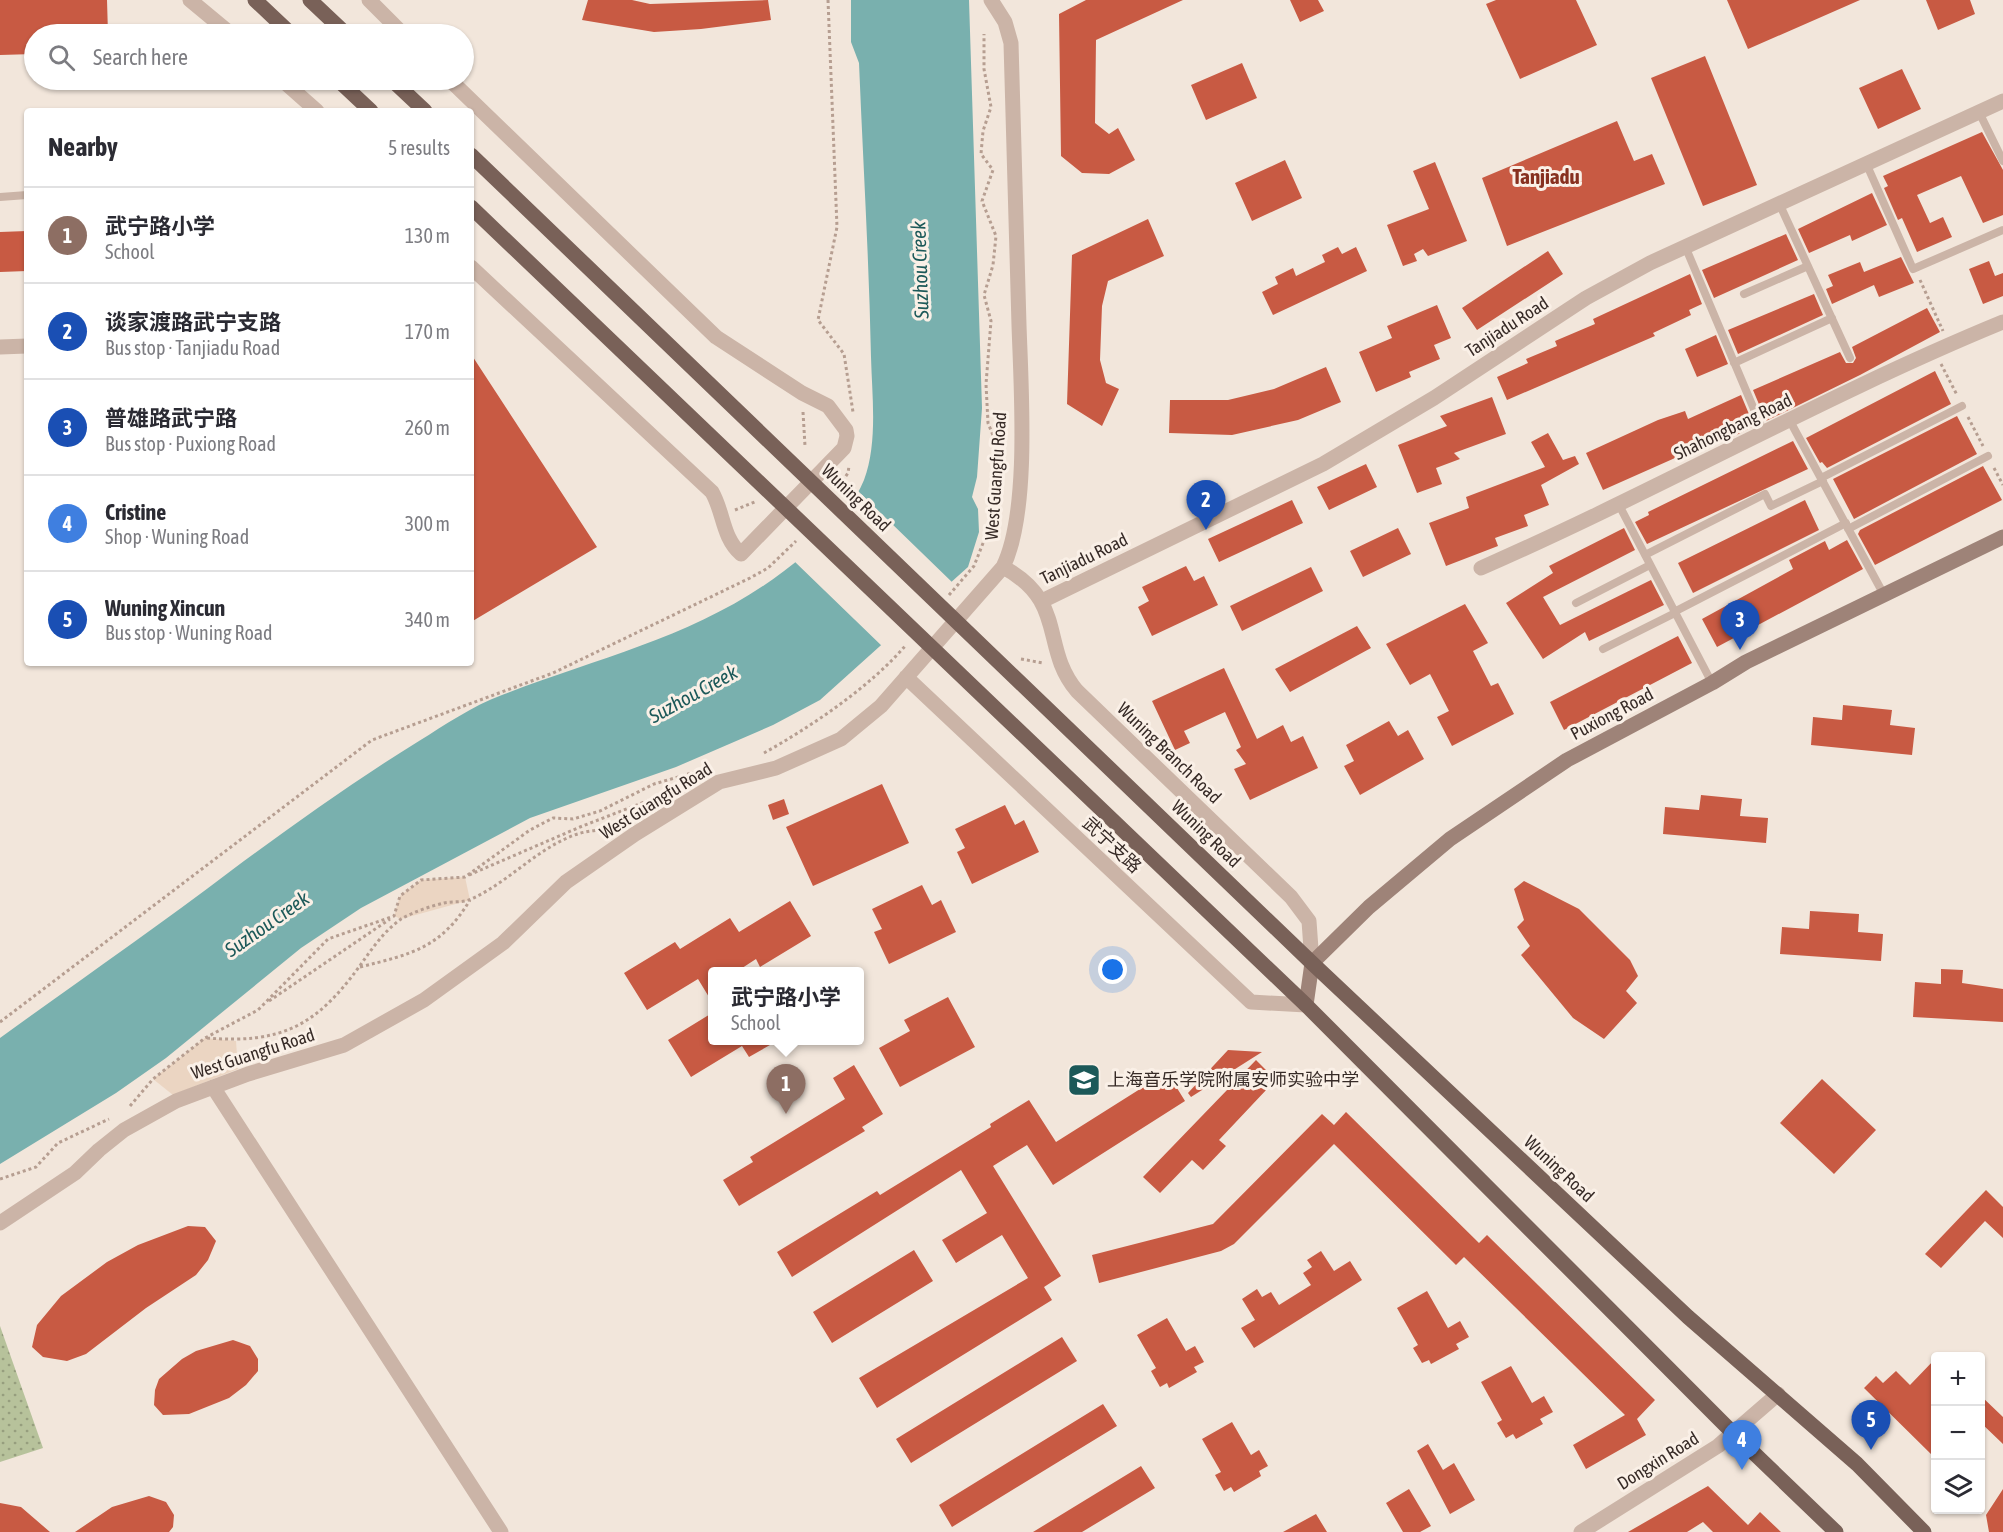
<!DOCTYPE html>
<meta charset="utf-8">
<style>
:root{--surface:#fff;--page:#f2f2f3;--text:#2b2b33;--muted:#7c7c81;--line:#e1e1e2;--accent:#1a73e8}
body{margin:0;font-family:"Asap Condensed","Noto Sans SC",sans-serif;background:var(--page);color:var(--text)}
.controls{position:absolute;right:18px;bottom:18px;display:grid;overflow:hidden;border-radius:6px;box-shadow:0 2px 4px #0004}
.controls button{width:54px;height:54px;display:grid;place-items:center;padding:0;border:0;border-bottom:2px solid var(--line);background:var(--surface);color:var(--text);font:30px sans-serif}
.you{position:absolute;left:1113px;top:970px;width:21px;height:21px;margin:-15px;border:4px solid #fff;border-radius:50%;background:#1a73e8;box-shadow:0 0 0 9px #1a73e833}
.badge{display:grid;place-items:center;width:39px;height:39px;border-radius:50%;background:var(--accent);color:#fff;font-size:20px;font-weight:700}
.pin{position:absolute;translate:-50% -50px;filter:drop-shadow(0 2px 3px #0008)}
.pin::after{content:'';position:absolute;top:32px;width:21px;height:18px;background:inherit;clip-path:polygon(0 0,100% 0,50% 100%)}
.popup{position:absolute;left:708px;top:967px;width:156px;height:78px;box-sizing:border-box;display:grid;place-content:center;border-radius:6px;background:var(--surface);filter:drop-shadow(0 2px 4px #0005);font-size:20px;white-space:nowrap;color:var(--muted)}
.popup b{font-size:22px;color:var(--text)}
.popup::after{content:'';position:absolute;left:50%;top:100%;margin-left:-12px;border:12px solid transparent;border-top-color:var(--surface)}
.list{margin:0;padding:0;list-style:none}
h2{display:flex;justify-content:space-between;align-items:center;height:78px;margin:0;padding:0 24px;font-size:26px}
h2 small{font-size:20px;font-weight:400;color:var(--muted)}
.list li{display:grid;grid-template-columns:39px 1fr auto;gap:18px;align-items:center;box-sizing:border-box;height:96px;padding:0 24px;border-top:2px solid var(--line)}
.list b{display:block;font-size:22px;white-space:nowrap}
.list p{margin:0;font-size:20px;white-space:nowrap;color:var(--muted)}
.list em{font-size:20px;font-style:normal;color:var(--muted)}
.icon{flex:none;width:33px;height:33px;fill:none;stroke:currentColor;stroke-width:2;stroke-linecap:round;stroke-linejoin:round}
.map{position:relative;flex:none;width:2003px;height:1532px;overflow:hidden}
.search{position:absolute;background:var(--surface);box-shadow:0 2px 4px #0004;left:24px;top:24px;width:450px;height:66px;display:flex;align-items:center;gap:15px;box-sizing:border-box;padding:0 21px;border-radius:33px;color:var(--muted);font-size:22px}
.panel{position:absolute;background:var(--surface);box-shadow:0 2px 4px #0004;left:24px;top:108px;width:450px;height:558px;border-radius:6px}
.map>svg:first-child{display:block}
</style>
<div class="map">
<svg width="2003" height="1532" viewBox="0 0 2003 1532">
<defs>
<pattern id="park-dots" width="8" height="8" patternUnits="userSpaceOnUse" patternTransform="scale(1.5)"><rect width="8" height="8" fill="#b7c29b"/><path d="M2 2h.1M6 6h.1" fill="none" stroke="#969e7e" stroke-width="1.8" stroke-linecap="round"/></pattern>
</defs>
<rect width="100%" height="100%" fill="#f2e6db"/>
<path fill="url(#park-dots)" d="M0,1326L43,1448L0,1462Z"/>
<path fill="#ebd5c2" d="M465,877L470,900L401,919L394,916L400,896L421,880Z
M205,1038L236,1041L238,1069L173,1095L153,1079Z"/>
<path fill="#79b0ae" d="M851,0H969L982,408L977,477L972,497L978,509L979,532L968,567L820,700L773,725L676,767L530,818L361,908L301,948L166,1058L116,1093L0,1164V1038C77,982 156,928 232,870C293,825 354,781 419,741C445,725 472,706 502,695C611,653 714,633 805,554C829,534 852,509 864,480C878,443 872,396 871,357C869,259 863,161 859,63L851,42Z"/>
<path fill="#f2e6db" d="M856,489L954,584L884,648L794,561L821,537L839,516Z"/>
<path fill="#c85a43" d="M0,0H107L108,34H34V54L0,55Z
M588,0H632L650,4L768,0L771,20L701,29L654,32L582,20Z
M1086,0H1183L1096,40L1095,123L1109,134L1118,128L1135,160L1109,174L1082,173L1061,156L1059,14Z
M1290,0H1318L1324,11L1300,22Z
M1496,0H1576L1597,45L1520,79L1486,4Z
M1727,0H1860L1748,49Z
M1926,0H1970L1975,14L1938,30Z
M1705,56L1757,185L1703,206L1651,78Z
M1242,63L1257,98L1206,120L1191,85Z
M1902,69L1921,109L1878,129L1859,88Z
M1617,121L1634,161L1652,154L1665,184L1507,246L1482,178Z
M1982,132L2003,170V215L1983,223L1961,176L1917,195L1930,223L1943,217L1952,237L1917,252L1902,218L1898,220L1884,188L1888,186L1883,176Z
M1285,160L1302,198L1252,221L1235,183Z
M1435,162L1467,241L1428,256L1423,249L1414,254L1417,261L1403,266L1387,225L1429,209L1413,171Z
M1872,193L1887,225L1852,241L1850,235L1809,253L1798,229Z
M1148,219L1164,256L1108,281L1102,306L1100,360L1106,383L1119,389L1102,426L1067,404L1072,255Z
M27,231V271L0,272V232Z
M1786,234L1798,260L1714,298L1702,270Z
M1338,247L1342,254L1356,247L1367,271L1273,315L1262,292L1278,284L1275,277L1293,268L1296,276L1325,262L1322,255Z
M1548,251L1563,274L1477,330L1462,308Z
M1901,257L1914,283L1879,297L1874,285L1832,304L1826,289L1833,286L1828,275L1860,262L1864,272Z
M1989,261L1995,276L2003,273V296L1983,304L1969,269Z
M1690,274L1702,304L1689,310L1691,315L1653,333L1655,336L1507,400L1497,377L1528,363L1526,359L1557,346L1555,341L1595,324L1593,319Z
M1814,294L1823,315L1738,354L1728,330Z
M1437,305L1451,338L1434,345L1440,359L1409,372L1411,377L1376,392L1359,352L1392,338L1387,326Z
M1927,308L1940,332L1860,375L1766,421L1753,390L1840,352L1846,363H1853L1856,358L1852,347Z
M1716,335L1728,364L1697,377L1685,349Z
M471,354L597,547L471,622Z
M1326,367L1341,402L1298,420L1232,435L1169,433L1170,400H1228L1274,389Z
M1935,371L1951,404L1827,468L1822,462L1820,463L1806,438Z
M1741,395L1754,426L1723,442L1721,436L1674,455L1675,458L1603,490L1586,453L1658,420L1685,411L1688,419Z
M1492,397L1506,434L1454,453L1460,459L1436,468L1442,484L1417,493L1398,445L1447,426L1440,416Z
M1957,416L1977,454L1854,519L1833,479Z
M1548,433L1563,460L1575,456L1579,464L1541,485L1549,505L1524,515L1528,526L1495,538L1498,546L1446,566L1429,523L1469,508L1466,497L1545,467L1531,442Z
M1793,441L1808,469L1647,544L1635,522L1649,515L1648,512Z
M1366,464L1377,487L1329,510L1317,487Z
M1983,466L2002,500L1875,565L1858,534L1860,530Z
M1292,500L1303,523L1219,562L1208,539Z
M1805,500L1819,530L1693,593L1678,563Z
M1398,528L1411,554L1363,577L1350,551Z
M1624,528L1635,550L1543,597L1560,625L1651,580L1664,605L1589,641L1585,632L1543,659L1506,603L1553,573L1549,566Z
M1847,540L1863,569L1717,647L1702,619L1793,569L1789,560L1825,541L1829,550Z
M1186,566L1194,581L1204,576L1218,605L1152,636L1138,607L1149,601L1142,587Z
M1311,567L1323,591L1242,631L1230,606Z
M1465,604L1488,643L1473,651L1491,686L1498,683L1514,714L1452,746L1437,717L1449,711L1430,674L1410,685L1386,644Z
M1357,626L1371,648L1290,692L1275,669Z
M1678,636L1692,663L1564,730L1550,702Z
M1224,668L1257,739L1283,725L1291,742L1303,736L1318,768L1250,800L1234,769L1246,764L1236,750L1241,747L1225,712L1184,731L1190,743L1175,750L1152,701Z
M1843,705L1892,710L1890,725L1915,728L1912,755L1811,745L1813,717L1842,720Z
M1389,721L1398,736L1408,730L1424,759L1360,795L1344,766L1354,761L1346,745Z
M882,784L909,843L813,886L786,827Z
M1701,795L1742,799L1740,816L1768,818L1766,843L1663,834L1665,807L1699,810Z
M784,799L789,814L773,820L768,805Z
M1005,805L1015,825L1024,820L1039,852L972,884L957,852L965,848L955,829Z
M1524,881L1579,909L1630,960L1638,976L1626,991L1637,1003L1604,1039L1573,1018L1521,955L1530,946L1517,927L1524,920L1514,889Z
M922,885L932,905L941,900L956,932L889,964L874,932L882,929L872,909Z
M790,901L811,936L760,967L756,959L736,972H712V1002L698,979L647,1010L624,973L675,942L680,949L730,918L739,932Z
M1810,911L1859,914L1858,932L1883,934L1881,961L1780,954L1782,927L1809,929Z
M1941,969L1963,970L1962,983L2003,989V1022L1913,1017L1915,982L1941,984Z
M948,997L975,1047L900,1087L879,1048L910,1031L904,1020Z
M712,1013V1041H777L749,1057L742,1046L691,1077L668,1040Z
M1228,1050L1262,1052L1191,1097L1188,1093Z
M1256,1060L1268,1072V1088L1219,1140L1226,1146L1203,1170L1192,1160L1160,1193L1143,1177Z
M854,1065L883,1114L862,1127L865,1131L739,1206L723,1180L753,1162L750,1157L845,1099L833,1078Z
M1167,1072L1185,1101L1053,1185L1027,1145L993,1166L1061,1276L1044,1287L1052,1300L877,1408L859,1378L1028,1278L1002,1235L956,1263L942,1240L987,1213L961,1170L792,1277L777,1252L877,1191L880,1195L991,1127L990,1124L1029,1100L1056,1142Z
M1822,1079L1876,1130L1834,1174L1780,1123Z
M1346,1112L1479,1243L1487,1235L1655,1400L1637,1419L1646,1435L1586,1469L1573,1445L1625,1415L1464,1257L1456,1265L1334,1144L1234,1244L1221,1251L1099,1283L1092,1255L1213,1224L1322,1114L1334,1125Z
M1986,1190L2003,1207V1238L1985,1221L1941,1268L1925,1254Z
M188,1226L205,1227L216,1241L208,1260L196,1275L146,1308L86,1354L67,1361L43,1357L32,1347L37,1325L61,1296L107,1262L138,1245Z
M914,1250L933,1281L832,1343L813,1312Z
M1321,1251L1334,1271L1350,1261L1362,1280L1254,1348L1241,1328L1255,1320L1242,1299L1257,1289L1262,1297L1271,1292L1279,1305L1311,1285L1303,1273L1312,1267L1307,1260Z
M1427,1291L1448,1328L1460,1321L1469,1337L1456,1344L1459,1349L1431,1364L1429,1360L1422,1363L1413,1348L1418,1345L1397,1308Z
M1167,1318L1186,1351L1195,1346L1204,1362L1194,1367L1197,1372L1169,1388L1167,1383L1160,1387L1151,1371L1156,1368L1137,1335Z
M1062,1337L1077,1361L911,1463L896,1439Z
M233,1340L250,1346L258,1359V1371L246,1385L229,1398L189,1414L163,1415L154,1405L155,1390L159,1379L182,1359L196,1351Z
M1935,1359V1458L1864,1388L1876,1376L1883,1383L1896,1371L1910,1385Z
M1511,1366L1532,1403L1544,1396L1553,1412L1540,1419L1543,1424L1516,1439L1513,1434L1506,1438L1497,1423L1502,1420L1481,1382Z
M1980,1395L2003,1417V1444L1980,1422Z
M1103,1404L1117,1426L952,1527L939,1505Z
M1232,1422L1251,1455L1259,1450L1268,1466L1259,1471L1261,1476L1234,1492L1231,1487L1224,1491L1215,1475L1221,1472L1202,1439Z
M1428,1444L1443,1470L1454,1463L1475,1500L1450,1514L1417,1451Z
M1141,1466L1155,1488L1082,1532H1033Z
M1708,1486L1748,1525L1760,1512L1781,1532H1713L1703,1522L1687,1532H1628Z
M1409,1489L1431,1526L1420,1532H1403L1386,1503Z
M2003,1489V1532H1989L1986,1515Z
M149,1496L166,1502L174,1515L173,1527L169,1532H75L112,1507Z
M0,1503L21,1507L50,1532H0Z
M1316,1514L1327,1532H1283Z"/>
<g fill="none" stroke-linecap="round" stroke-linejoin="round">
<path stroke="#b69e91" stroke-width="3" stroke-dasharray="3 3" stroke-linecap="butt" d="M828,0L837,227L818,320L844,354L853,412
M1920,280L1943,331
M1941,364L1957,395
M803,412L805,446
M1968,417L1983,446
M1994,468L2003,485
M839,486L848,473L849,466
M735,510L757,501
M949,595L974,566L989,528L999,450L988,423L986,384L991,321L984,295L993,265L996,236L982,201L993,170L981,154L983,131L991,107L984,69V34
M1021,659L1043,663
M764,753C812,726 870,687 906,645
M469,875L580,827L665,794
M360,967C412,954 441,948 470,900
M269,1001L390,919
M0,1022L372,740L553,673L750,578L768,568L796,541
M207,1038C281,1044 316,1026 359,967C371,950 384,931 401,919C413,912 431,906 444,903C453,901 463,903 471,899C518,879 557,823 612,831
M130,1106L153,1079L205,1038L258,1010L328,939L394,916L400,896L421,880L465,877L530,830L553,818L573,819L600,811L654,784L709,768
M0,1179L36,1167L58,1143L109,1119"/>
<path stroke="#cbb4a7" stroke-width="8" d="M1979,112L2003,161
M1866,163L1913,269L2003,230
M0,197L27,195
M1779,203L1850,358
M1685,246L1764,433
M1744,294L1808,266
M1734,363L1832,318
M1790,421L1884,595
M1821,478L1962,406
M1619,505L1712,683
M1848,529L1988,456
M1645,555L1765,494L1771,506L1823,481
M1576,603L1650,565
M1674,612L1846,523
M1603,649L1675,613"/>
<path stroke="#cbb4a7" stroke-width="15" d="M190,0L231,34
M369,0L403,34
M282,80L317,111
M450,80L716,337L802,393L828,406L846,430L847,436L844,448L741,554C722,537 724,513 712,492L471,267
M0,347L27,346
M1003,567C1068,602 1040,647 1077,691L1291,897L1309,921L1312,963
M1481,568C1657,491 1825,395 2003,322
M1042,601L1323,464L1434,398L1586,298L1650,263L2003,101
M906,677L1251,1002L1306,1005
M213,1087L501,1532
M0,1223L75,1173L99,1150L124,1130L176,1101L248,1074L344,1045L424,1000L503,943L566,882L635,834L719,782L776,768L841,739L881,706L1003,567C1030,512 1021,388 1019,325C1016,231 1014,137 1011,43L1005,22L991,0
M1581,1532L1718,1446L1778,1394"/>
<path stroke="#9e8378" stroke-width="15" d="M1306,1005L1312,963L1369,907L1450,839L1567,760L1712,683L1746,662L2003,537"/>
<path stroke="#796158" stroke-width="15" d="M255,0L291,34
M310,0L346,34
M338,80L371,111
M392,80L425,111
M471,155L1312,963L1688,1317L1857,1464L1924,1532
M471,207L1306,1005L1734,1434L1836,1532"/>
</g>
<defs>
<symbol id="school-square" viewBox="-11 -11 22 22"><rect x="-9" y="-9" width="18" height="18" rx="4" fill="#1c5959" stroke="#faf0e7"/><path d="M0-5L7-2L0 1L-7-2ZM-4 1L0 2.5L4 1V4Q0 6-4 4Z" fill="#fff"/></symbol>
</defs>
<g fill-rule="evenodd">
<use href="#school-square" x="1065" y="1061" width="38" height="38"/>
</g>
<g text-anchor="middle" stroke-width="6" stroke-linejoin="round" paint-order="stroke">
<g font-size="18" fill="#372b27" stroke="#faf0e7">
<text transform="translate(1507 327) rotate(-33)" y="6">Tanjiadu Road</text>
<text transform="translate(1733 427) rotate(-26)" y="6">Shahongbang Road</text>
<text transform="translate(996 476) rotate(-86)" y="6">West Guangfu Road</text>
<text transform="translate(856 498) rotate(44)" y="6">Wuning Road</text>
<text transform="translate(1084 559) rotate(-26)" y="6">Tanjiadu Road</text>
<text transform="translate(1612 714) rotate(-28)" y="6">Puxiong Road</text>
<text transform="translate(1169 753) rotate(44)" y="6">Wuning Branch Road</text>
<text transform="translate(656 801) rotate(-32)" y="6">West Guangfu Road</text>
<text transform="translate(1206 834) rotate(44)" y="6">Wuning Road</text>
<text transform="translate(1112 845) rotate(43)" y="6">武宁支路</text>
<text transform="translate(253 1054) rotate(-18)" y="6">West Guangfu Road</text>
<text transform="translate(1559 1169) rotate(43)" y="6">Wuning Road</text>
<text transform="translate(1658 1461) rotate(-32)" y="6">Dongxin Road</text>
</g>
<g font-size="18" fill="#372b27" stroke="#faf0e7" text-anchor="start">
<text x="1107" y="1086">上海音乐学院附属安师实验中学</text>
</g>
<g font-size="20" font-style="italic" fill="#1c5959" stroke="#faf0e7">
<text transform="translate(920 270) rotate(-92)" y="7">Suzhou Creek</text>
<text transform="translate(693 694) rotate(-29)" y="7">Suzhou Creek</text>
<text transform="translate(267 924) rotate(-35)" y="7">Suzhou Creek</text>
</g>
<g font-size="21" font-weight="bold" fill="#87301f" stroke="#faf0e7">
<text x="1546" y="184">Tanjiadu</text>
</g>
</g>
</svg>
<div class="controls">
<button>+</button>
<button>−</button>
<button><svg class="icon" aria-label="layers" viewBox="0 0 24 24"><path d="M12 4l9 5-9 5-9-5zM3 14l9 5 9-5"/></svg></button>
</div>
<div class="you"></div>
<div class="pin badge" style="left:786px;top:1114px;background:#8d6e63">1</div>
<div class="popup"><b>武宁路小学</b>School</div>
<div class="pin badge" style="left:1206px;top:530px;background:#1a4fb4">2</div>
<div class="pin badge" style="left:1740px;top:650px;background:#1a4fb4">3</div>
<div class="pin badge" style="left:1742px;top:1470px;background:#3f7fe0">4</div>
<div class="pin badge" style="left:1871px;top:1450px;background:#1a4fb4">5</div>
<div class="search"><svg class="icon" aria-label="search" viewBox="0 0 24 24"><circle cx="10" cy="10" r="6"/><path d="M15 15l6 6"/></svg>Search here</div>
<section class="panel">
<h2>Nearby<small>5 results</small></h2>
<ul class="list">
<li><span class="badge" style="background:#8d6e63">1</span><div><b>武宁路小学</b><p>School</p></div><em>130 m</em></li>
<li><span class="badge" style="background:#1a4fb4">2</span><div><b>谈家渡路武宁支路</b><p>Bus stop · Tanjiadu Road</p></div><em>170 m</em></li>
<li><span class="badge" style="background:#1a4fb4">3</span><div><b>普雄路武宁路</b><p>Bus stop · Puxiong Road</p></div><em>260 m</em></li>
<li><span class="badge" style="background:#3f7fe0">4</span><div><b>Cristine</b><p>Shop · Wuning Road</p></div><em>300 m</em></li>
<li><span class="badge" style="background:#1a4fb4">5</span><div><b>Wuning Xincun</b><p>Bus stop · Wuning Road</p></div><em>340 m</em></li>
</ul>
</section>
</div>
